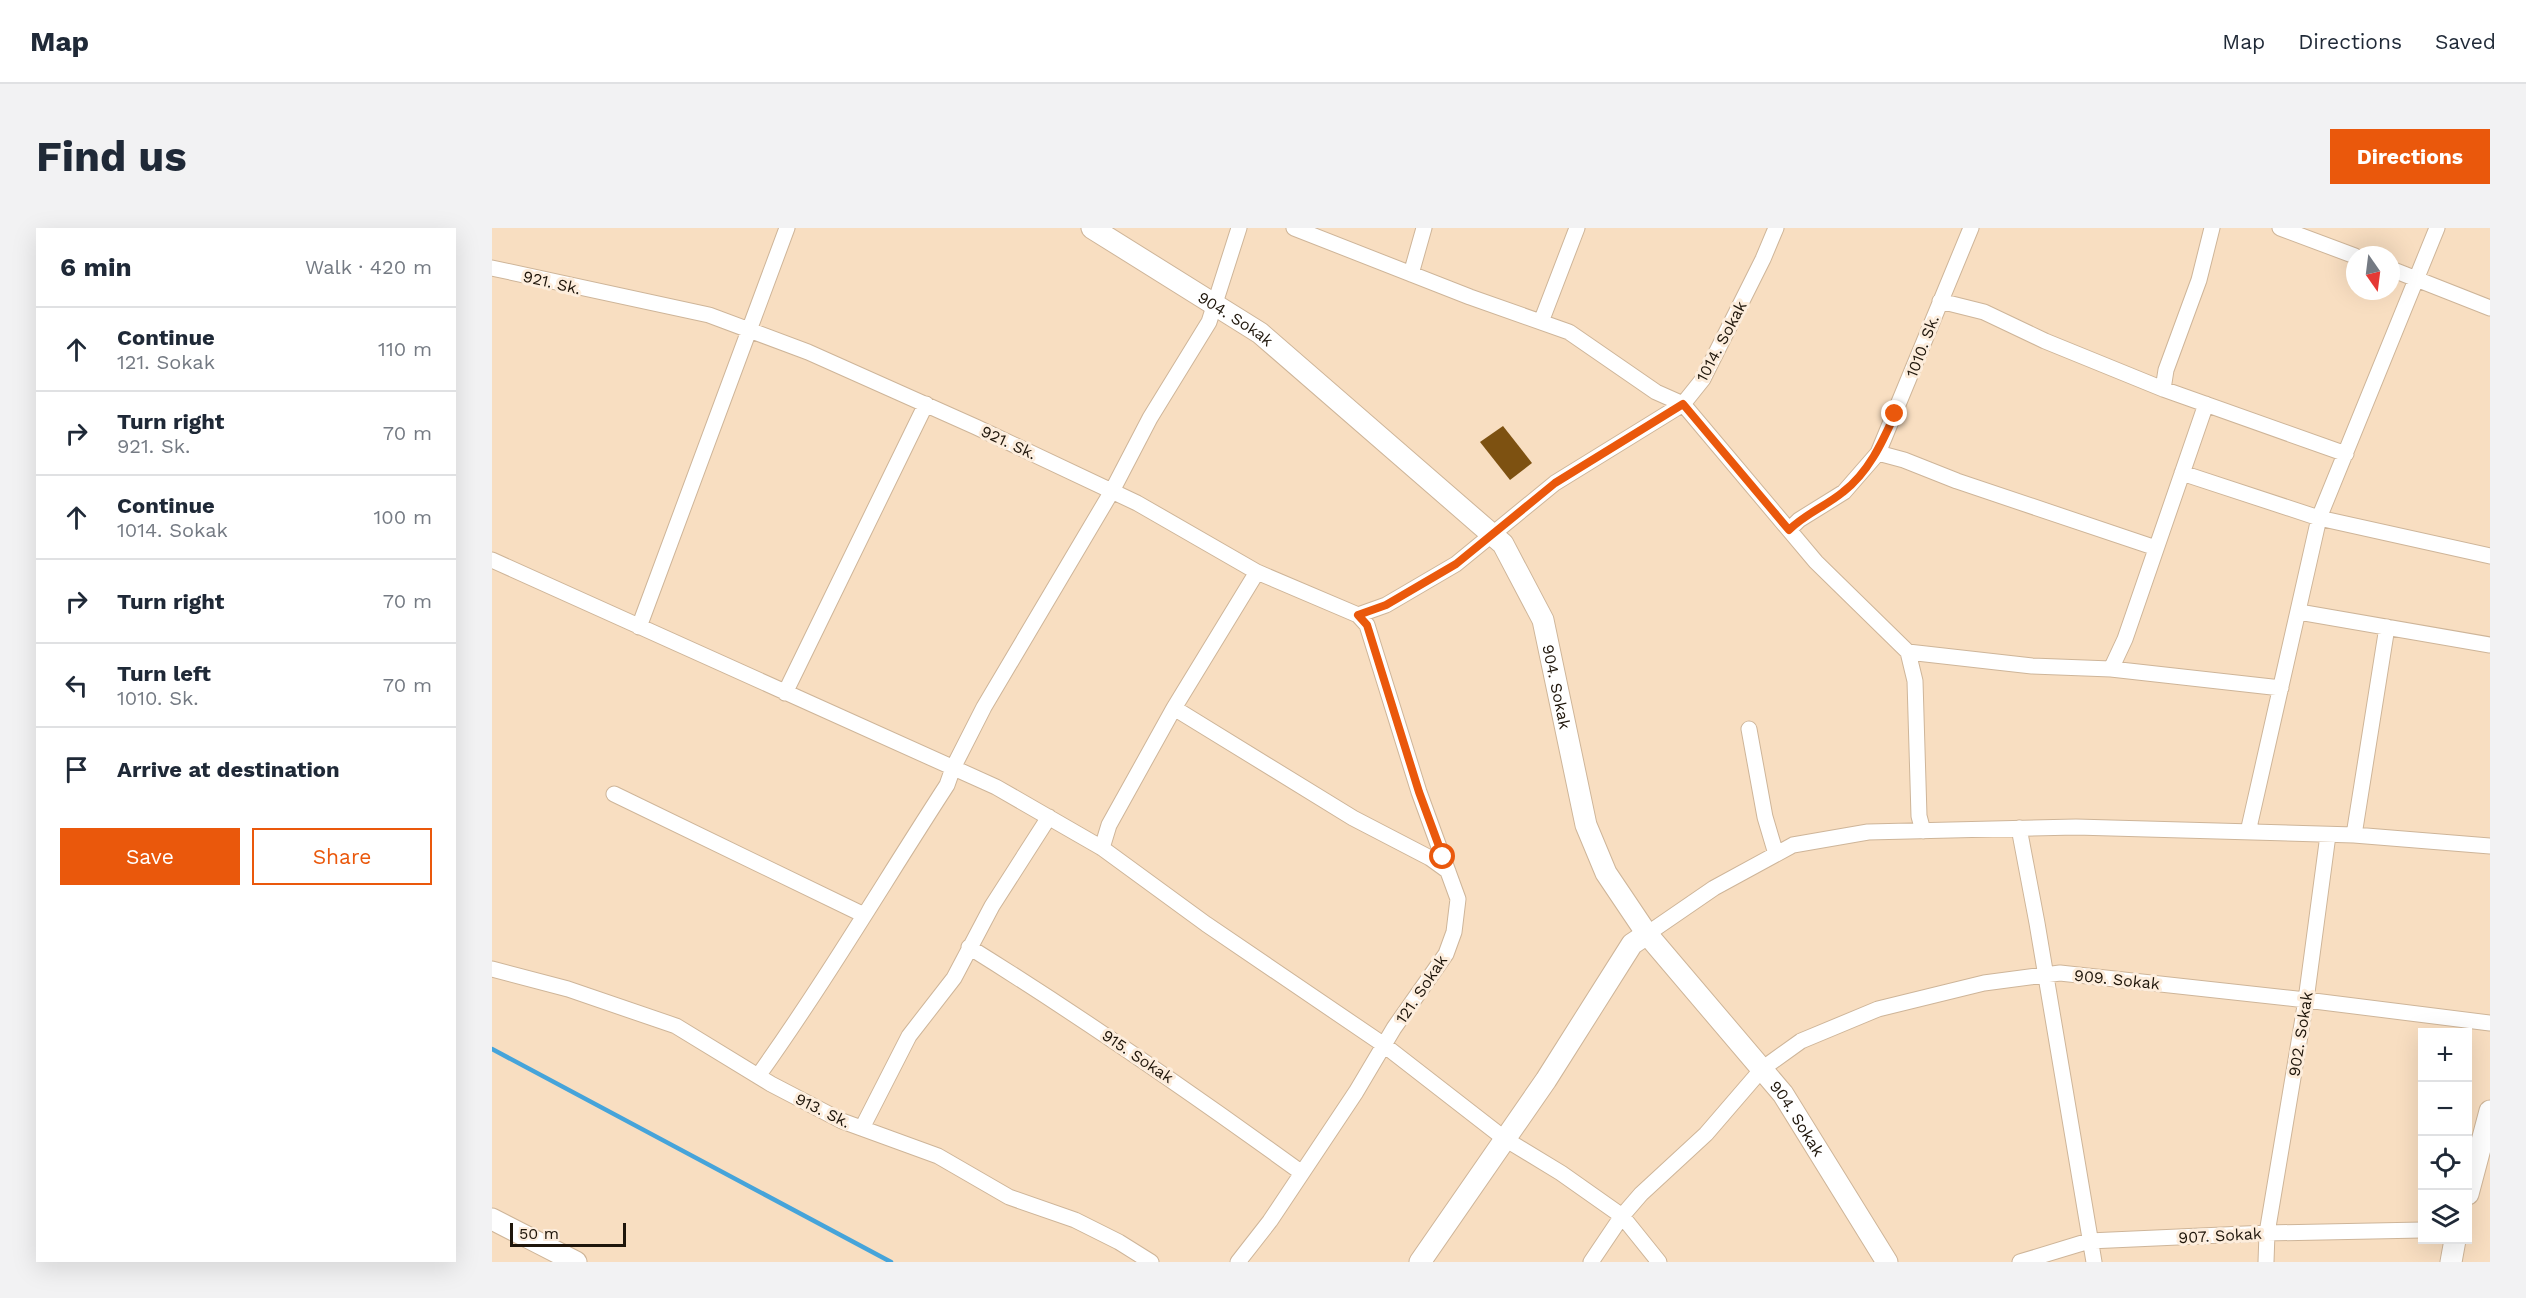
<!DOCTYPE html>
<meta charset="utf-8">
<style>
:root{--surface:#fff;--page:#f2f2f3;--text:#1f2937;--muted:#747a83;--line:#e0e1e3;--accent:#ea580c}
body{margin:0;font-family:"Work Sans",sans-serif;background:var(--page);color:var(--text)}
.controls{position:absolute;right:18px;bottom:18px;display:grid;overflow:hidden;border-radius:0px;box-shadow:0 6px 24px #0002}
.controls button{width:54px;height:54px;display:grid;place-items:center;padding:0;border:0;border-bottom:2px solid var(--line);background:var(--surface);color:var(--text);font:30px sans-serif}
.compass{position:absolute;left:1854px;top:18px;width:54px;height:54px;border-radius:50%;background:var(--surface);box-shadow:0 6px 24px #0002;rotate:166deg}
.scale{position:absolute;left:18px;bottom:15px;width:116px;box-sizing:border-box;padding-left:6px;border:3px solid #1f160b;border-top:0;font-size:16px;line-height:21px;white-space:nowrap;color:#1f160b;-webkit-text-stroke:4px #fdeddc;paint-order:stroke}
.stop{position:absolute;width:18px;height:18px;margin:-14px;border:4px solid #ea580c;border-radius:50%;background:#fff}
.stop.end{background:#ea580c;border-color:#fff;box-shadow:0 2px 6px #0008}
.list{margin:0;padding:0;list-style:none}
h2{display:flex;justify-content:space-between;align-items:center;height:78px;margin:0;padding:0 24px;font-size:26px}
h2 small{font-size:20px;font-weight:400;color:var(--muted)}
.list li{display:grid;grid-template-columns:39px 1fr auto;gap:18px;align-items:center;box-sizing:border-box;height:84px;padding:0 24px;border-top:2px solid var(--line)}
.list b{display:block;font-size:22px;white-space:nowrap}
.list p{margin:0;font-size:20px;white-space:nowrap;color:var(--muted)}
.list em{font-size:20px;font-style:normal;color:var(--muted)}
.actions{display:flex;gap:12px;padding:18px 24px}
.actions a{flex:1;padding:14px 0;border:2px solid var(--accent);border-radius:0px;text-align:center;font-size:21px;color:var(--accent)}
.actions .main{background:var(--accent);color:#fff}
.icon{flex:none;width:33px;height:33px;fill:none;stroke:currentColor;stroke-width:2;stroke-linecap:round;stroke-linejoin:round}
.map{position:relative;flex:none;width:1998px;height:1034px;overflow:hidden;border-radius:0px}
header{display:flex;align-items:center;gap:36px;box-sizing:border-box;height:84px;padding:0 30px;background:var(--surface);border-bottom:2px solid var(--line)}
header strong{font-size:28px}
nav{display:flex;gap:33px;margin-inline-start:auto;font-size:21px}
.intro{display:flex;align-items:center;justify-content:space-between;box-sizing:border-box;height:144px;padding:0 36px}
h1{margin:0;font-size:42px}
.button{padding:15px 27px;border-radius:0px;background:var(--accent);color:#fff;font-size:21px;font-weight:700}
main{display:flex;gap:36px;padding:0 36px}
aside{flex:1;background:var(--surface);border-radius:0px;box-shadow:0 6px 24px #0002}
.map>svg:first-child{display:block}
</style>
<header>
<strong>Map</strong>
<nav><a>Map</a><a>Directions</a><a>Saved</a></nav>
</header>
<div class="intro"><h1>Find us</h1><a class="button">Directions</a></div>
<main>
<aside>
<h2>6 min<small>Walk · 420 m</small></h2>
<ul class="list">
<li><svg class="icon" aria-label="ahead" viewBox="0 0 24 24"><path d="M12 20V5M6 11l6-6 6 6"/></svg><div><b>Continue</b><p>121. Sokak</p></div><em>110 m</em></li>
<li><svg class="icon" aria-label="right" viewBox="0 0 24 24"><path d="M7 20v-9h11M14 6l5 5-5 5"/></svg><div><b>Turn right</b><p>921. Sk.</p></div><em>70 m</em></li>
<li><svg class="icon" aria-label="ahead" viewBox="0 0 24 24"><path d="M12 20V5M6 11l6-6 6 6"/></svg><div><b>Continue</b><p>1014. Sokak</p></div><em>100 m</em></li>
<li><svg class="icon" aria-label="right" viewBox="0 0 24 24"><path d="M7 20v-9h11M14 6l5 5-5 5"/></svg><div><b>Turn right</b></div><em>70 m</em></li>
<li><svg class="icon" aria-label="left" viewBox="0 0 24 24"><path d="M17 20v-9H6M10 6l-5 5 5 5"/></svg><div><b>Turn left</b><p>1010. Sk.</p></div><em>70 m</em></li>
<li><svg class="icon" aria-label="arrive" viewBox="0 0 24 24"><path d="M6 21V4h12l-3 4 3 4H6"/></svg><div><b>Arrive at destination</b></div></li>
</ul>
<div class="actions"><a class="main">Save</a><a>Share</a></div>
</aside>
<div class="map">
<svg width="1998" height="1034" viewBox="0 0 1998 1034">
<rect width="100%" height="100%" fill="#f8dec1"/>
<g fill="none" stroke-linecap="round" stroke-linejoin="round">
<path stroke="#46a4da" stroke-width="4.5" d="M0,821L399,1034"/>
</g>
<path fill="#7d5111" d="M1011,198L1040,235L1018,252L988,214Z"/>
<g fill="none" stroke-linecap="round" stroke-linejoin="round">
<defs>
<path id="street" d="M802,0L978,69L1077,104L1164,164L1191,176L1324,334L1416,424L1423,453L1427,588L1431,603
M1788,0L1863,28
M0,40L217,87L316,124L484,199L645,275L765,344L866,387L894,377L964,336L1063,255L1191,176L1211,151L1271,31L1284,0
M1899,41L1998,80
M919,46L932,0
M1448,73L1492,84L1553,113L1671,161L1854,226
M1049,94L1085,0
M1671,161L1674,142L1707,52L1720,0
M1386,225L1412,232L1465,253L1664,320
M1690,245L1827,290L1998,328
M1297,302L1307,292L1352,264L1386,225L1479,0
M0,332L504,559L610,620L714,696L892,817L1013,911L1069,945L1130,988L1167,1034
M1807,384L1998,417
M147,399L295,0
M1416,424L1540,438L1619,441L1633,411L1714,176
M1619,441L1789,460
M293,465L434,176
M682,480L861,590L938,630L956,643
M1257,501L1273,589L1284,626
M122,566L372,687
M1527,600L1545,695L1602,1034
M1756,604L1827,290L1945,0
M1862,607L1895,399
M610,620L617,597L682,480L765,344
M1155,706L1222,660L1301,617L1376,604L1584,599L1862,607L1998,618
M477,719C591,790 701,866 810,945
M0,741L76,761L184,798L279,856L350,893L446,928L517,969L583,992L627,1014L659,1034
M266,848C333,754 392,654 455,557L461,540L492,479L620,263L658,190L717,94L747,0
M370,900L417,808L462,750L500,678L557,589
M746,1034L778,993L864,864L902,800L954,726L962,704L966,671L927,564L875,397L866,387
M1099,1034L1130,988L1149,966L1214,906L1270,841L1309,813L1386,781L1492,755L1568,745L1814,772L1998,795
M1528,1034L1597,1013L1775,1005L1930,1002
M1774,1034L1775,1005L1814,772L1836,607"/>
<g id="secondary">
<path id="s1" d="M600,0L768,105L1011,316L1051,392L1094,597L1114,645L1155,706L1291,866L1395,1034"/>
<path d="M1976,966L1998,883"/>
<path d="M0,991L84,1034"/>
<path d="M928,1034L1054,852L1140,716L1155,706"/>
<path d="M1959,1034L1963,1012"/>
</g>
</defs>
<use href="#street" stroke="#ceb599" stroke-width="17"/>
<use href="#secondary" stroke="#ceb599" stroke-width="23"/>
<use href="#street" stroke="#fff" stroke-width="15"/>
<use href="#secondary" stroke="#fff" stroke-width="21"/>
</g>
<g fill="none" stroke-linecap="round" stroke-linejoin="round">
<path stroke="#ea580c" stroke-width="8" d="M951,629L927,564L875,397L866,387L894,377L964,336L1063,255L1191,176L1297,302C1313,286 1334,278 1351,264C1376,245 1390,215 1403,186"/>
</g>
<g text-anchor="middle" stroke-width="6" stroke-linejoin="round" paint-order="stroke">
<g font-size="16" fill="#1f160b" stroke="#fdeddc">
<text transform="translate(60 54) rotate(13)" y="6">921. Sk.</text>
<text dy="6" stroke="none"><textPath href="#s1" startOffset="170">904. Sokak</textPath></text>
<text transform="translate(1229 113) rotate(-62)" y="6">1014. Sokak</text>
<text transform="translate(1430 118) rotate(-69)" y="6">1010. Sk.</text>
<text transform="translate(517 214) rotate(25)" y="6">921. Sk.</text>
<text dy="6" stroke="none"><textPath href="#s1" startOffset="674">904. Sokak</textPath></text>
<text transform="translate(1625 751) rotate(6)" y="6">909. Sokak</text>
<text transform="translate(929 761) rotate(-56)" y="6">121. Sokak</text>
<text transform="translate(1808 806) rotate(-81)" y="6">902. Sokak</text>
<text transform="translate(646 828) rotate(34)" y="6">915. Sokak</text>
<text transform="translate(331 882) rotate(26)" y="6">913. Sk.</text>
<text dy="6" stroke="none"><textPath href="#s1" startOffset="1179">904. Sokak</textPath></text>
<text transform="translate(1728 1007) rotate(-3)" y="6">907. Sokak</text>
</g>
</g>
</svg>
<div class="controls">
<button>+</button>
<button>−</button>
<button><svg class="icon" aria-label="locate" viewBox="0 0 24 24"><circle cx="12" cy="12" r="6"/><path d="M12 2v4M12 18v4M2 12h4M18 12h4"/></svg></button>
<button><svg class="icon" aria-label="layers" viewBox="0 0 24 24"><path d="M12 4l9 5-9 5-9-5zM3 14l9 5 9-5"/></svg></button>
</div>
<svg class="compass" viewBox="-18 -18 36 36"><path d="M0-13l5 13h-10z" fill="#e53935"/><path d="M0 13l5-13h-10z" fill="#747a83"/></svg>
<div class="scale">50 m</div>
<div class="stop" style="left:951px;top:629px"></div>
<div class="stop end" style="left:1403px;top:186px"></div>
</div>
</main>
